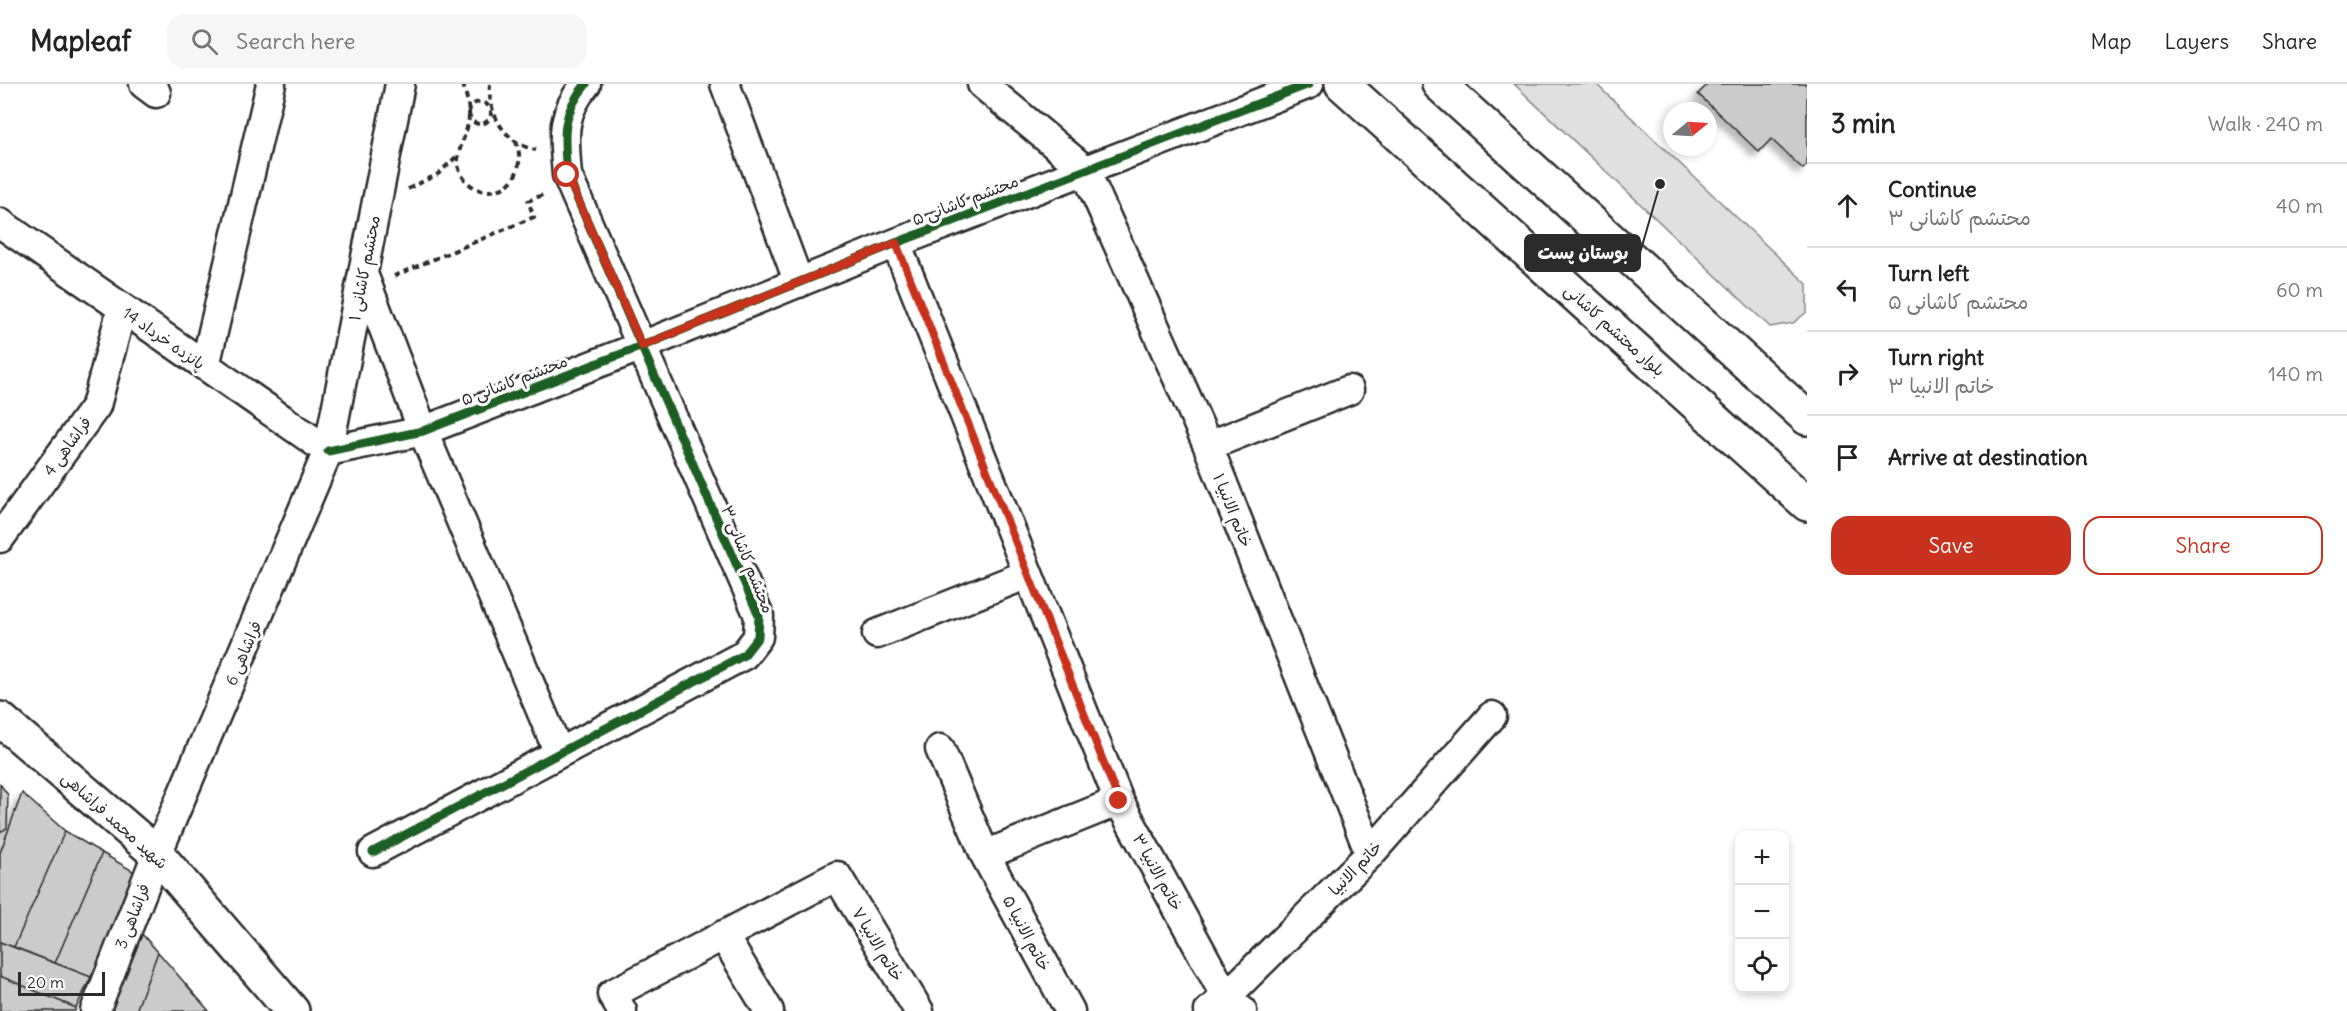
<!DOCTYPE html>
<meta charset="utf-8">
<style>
:root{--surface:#fff;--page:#f6f6f6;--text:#222;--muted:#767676;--line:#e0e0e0;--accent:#c8321e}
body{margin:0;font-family:Delius,"Playpen Sans Arabic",sans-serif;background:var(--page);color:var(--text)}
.controls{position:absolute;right:18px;bottom:18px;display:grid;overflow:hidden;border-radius:12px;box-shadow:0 3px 9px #0003}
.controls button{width:54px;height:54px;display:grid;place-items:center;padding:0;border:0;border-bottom:2px solid var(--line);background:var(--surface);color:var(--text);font:30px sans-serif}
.compass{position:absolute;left:1663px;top:18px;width:54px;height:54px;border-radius:50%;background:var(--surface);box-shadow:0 3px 9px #0003;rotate:72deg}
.scale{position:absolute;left:18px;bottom:15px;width:87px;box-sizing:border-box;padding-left:6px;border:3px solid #2b2b2b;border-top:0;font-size:16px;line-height:21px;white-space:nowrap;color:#2b2b2b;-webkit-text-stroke:4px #fff;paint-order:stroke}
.stop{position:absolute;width:18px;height:18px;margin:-14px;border:4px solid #c8321e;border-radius:50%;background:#fff}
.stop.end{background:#c8321e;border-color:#fff;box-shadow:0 2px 6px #0008}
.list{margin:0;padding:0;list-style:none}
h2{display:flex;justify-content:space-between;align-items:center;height:78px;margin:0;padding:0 24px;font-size:26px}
h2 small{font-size:20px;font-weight:400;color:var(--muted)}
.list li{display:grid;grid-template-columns:39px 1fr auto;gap:18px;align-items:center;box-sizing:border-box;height:84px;padding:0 24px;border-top:2px solid var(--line)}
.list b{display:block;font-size:22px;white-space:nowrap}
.list p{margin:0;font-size:20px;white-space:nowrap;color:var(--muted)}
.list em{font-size:20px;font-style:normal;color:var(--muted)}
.actions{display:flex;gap:12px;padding:18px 24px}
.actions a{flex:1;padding:14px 0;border:2px solid var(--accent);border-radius:18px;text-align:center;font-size:21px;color:var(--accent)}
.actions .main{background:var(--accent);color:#fff}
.icon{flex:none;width:33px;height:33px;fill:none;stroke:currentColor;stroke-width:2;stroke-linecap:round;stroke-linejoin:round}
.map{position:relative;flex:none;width:1807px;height:927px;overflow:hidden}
header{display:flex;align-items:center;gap:36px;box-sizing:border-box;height:84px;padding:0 30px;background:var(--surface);border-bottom:2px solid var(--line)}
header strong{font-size:28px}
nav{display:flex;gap:33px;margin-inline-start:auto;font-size:21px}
.search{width:420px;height:54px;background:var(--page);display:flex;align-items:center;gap:15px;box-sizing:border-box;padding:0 21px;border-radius:18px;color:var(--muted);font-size:22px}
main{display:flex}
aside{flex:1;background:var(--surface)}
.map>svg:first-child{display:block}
</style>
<header>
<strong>Mapleaf</strong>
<div class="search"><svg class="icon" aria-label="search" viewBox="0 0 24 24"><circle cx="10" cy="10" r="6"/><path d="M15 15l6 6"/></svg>Search here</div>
<nav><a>Map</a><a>Layers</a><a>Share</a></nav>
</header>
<main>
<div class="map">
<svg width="1807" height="927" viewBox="0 0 1807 927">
<defs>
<filter id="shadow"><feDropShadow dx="-5.5" dy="5.5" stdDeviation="3" flood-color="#0004"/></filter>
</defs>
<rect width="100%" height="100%" fill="#fff"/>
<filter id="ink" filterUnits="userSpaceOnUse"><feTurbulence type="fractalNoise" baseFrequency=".0167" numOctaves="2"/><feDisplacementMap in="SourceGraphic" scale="12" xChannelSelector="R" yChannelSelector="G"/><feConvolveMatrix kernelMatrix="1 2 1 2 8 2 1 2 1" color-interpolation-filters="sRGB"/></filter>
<g filter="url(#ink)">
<path fill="#e0e0e0" stroke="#868686" stroke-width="1.5" d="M1514,0H1596L1807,200V228L1793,239L1770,243Z"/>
<path fill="#cbcbcb" stroke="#2b2b2b" stroke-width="1.5" filter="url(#shadow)" d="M1708,0H1807V81L1803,85L1771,55L1759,68L1698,10Z
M0,700L8,711L7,744L0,748Z
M22,709L65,747L14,863L0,858V769Z
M65,747L102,769L55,879L14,863Z
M102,769L138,790L91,893L55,879Z
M141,849L158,868L136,927H100Z
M0,858L91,893L76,924L0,892Z
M158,868L209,927H136Z
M0,892L76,924L75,927H0Z"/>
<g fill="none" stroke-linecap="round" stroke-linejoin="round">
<defs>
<path id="minor" d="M144,0L156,9
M725,0L799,199
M982,0L1085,86L1208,362L1370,770
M0,139L328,367
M896,159L1119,717L1226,913L1242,927
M363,190L423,347L559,669
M205,282L271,0
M1208,362L1349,306
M328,367L423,347L642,262L896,159L1309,0
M0,454L96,322L122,224
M877,550L1028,490
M940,665L985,771L1070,927
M373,768L744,571L758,553L759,532L567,91C564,53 560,31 586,0
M985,771L1119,717
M723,851L769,927
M95,927L157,770L328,367L400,0
M622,927L612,910L837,792L919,927
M1209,927L1226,913L1370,770L1492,632"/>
<path id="secondary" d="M1342,0L1807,420
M1439,0L1807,334
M0,635L157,770L292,927"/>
</defs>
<use href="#minor" stroke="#2b2b2b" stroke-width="33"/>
<use href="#secondary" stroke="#2b2b2b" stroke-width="38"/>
<path stroke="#2b2b2b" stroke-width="4" stroke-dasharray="6 4.5" stroke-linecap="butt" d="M463,0C466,10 469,22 469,32C468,56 446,76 467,98C472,103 479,107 487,107C515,108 525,80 516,58
M490,0C487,30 506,60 536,66
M469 29a11 11 0 1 1 22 0a11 11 0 1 1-22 0Z
M408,105L438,90L456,73
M394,192L534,133L528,117L545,110"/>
<use href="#minor" stroke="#fff" stroke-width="28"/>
<use href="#secondary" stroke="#fff" stroke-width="33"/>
<defs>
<path id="cycleway" d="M328,367L423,347L642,262L896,159L1309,0
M373,768L744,571L758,553L759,532L567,91C564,53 560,31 586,0"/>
</defs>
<use href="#cycleway" stroke="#fff" stroke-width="13"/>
<use href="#cycleway" stroke="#1b5e20" stroke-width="9"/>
</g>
</g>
<g fill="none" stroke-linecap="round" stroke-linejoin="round" filter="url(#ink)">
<path stroke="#c8321e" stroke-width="8" d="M567,91L642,262L896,159L1119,717"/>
</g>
<g text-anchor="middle" stroke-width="6" stroke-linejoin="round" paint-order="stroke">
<g font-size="16" fill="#2b2b2b" stroke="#fff">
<text transform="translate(965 116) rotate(-21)" y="6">محتشم کاشانی ۵</text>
<text transform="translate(364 184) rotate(-79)" y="6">محتشم کاشانی ۱</text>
<text transform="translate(1615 246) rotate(42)" y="6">بلوار محتشم کاشانی</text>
<text transform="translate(164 254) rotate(35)" y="6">پانزده خرداد 14</text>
<text transform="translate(514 296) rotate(-21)" y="6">محتشم کاشانی ۵</text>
<text transform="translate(67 362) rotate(-54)" y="6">فراشاهی 4</text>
<text transform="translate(1233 426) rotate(68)" y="6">خاتم الانبیا ۱</text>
<text transform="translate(748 475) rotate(68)" y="6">محتشم کاشانی ۳</text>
<text transform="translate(243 569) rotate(-67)" y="6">فراشاهی 6</text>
<text transform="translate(115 736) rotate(42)" y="6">شهید محمد فراشاهی</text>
<text transform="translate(1355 784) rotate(-46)" y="6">خاتم الانبیا</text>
<text transform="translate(1158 788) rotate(61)" y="6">خاتم الانبیا ۳</text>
<text transform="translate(132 832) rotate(-69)" y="6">فراشاهی 3</text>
<text transform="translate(1027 849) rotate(62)" y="6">خاتم الانبیا ۵</text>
<text transform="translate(878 860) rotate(59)" y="6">خاتم الانبیا ۷</text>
</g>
</g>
<path fill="none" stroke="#2b2b2b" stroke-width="2" d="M1660 100L1640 169"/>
<circle fill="#2b2b2b" stroke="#fff" stroke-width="2" cx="1660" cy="100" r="6"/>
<rect fill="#2b2b2b" stroke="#2b2b2b" stroke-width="2" x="1525" y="151" width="115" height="36" rx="6"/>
<g font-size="18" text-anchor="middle" font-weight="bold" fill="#fff">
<text x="1583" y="175">بوستان پست</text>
</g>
</svg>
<div class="controls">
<button>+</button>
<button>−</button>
<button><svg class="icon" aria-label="locate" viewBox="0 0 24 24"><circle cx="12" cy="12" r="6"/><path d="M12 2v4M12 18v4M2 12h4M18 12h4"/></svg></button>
</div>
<svg class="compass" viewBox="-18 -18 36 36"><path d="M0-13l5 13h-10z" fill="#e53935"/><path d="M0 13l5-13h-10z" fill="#767676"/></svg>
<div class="scale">20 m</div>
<div class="stop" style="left:567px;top:91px"></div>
<div class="stop end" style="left:1119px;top:717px"></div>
</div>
<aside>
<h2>3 min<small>Walk · 240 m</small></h2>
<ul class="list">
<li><svg class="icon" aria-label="ahead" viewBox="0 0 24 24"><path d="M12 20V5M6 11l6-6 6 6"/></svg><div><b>Continue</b><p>محتشم کاشانی ۳</p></div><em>40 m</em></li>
<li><svg class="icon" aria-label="left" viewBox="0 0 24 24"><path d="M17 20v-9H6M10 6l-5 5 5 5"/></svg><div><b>Turn left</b><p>محتشم کاشانی ۵</p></div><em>60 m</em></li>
<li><svg class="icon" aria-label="right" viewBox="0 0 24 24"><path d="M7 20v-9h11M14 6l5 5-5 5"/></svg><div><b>Turn right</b><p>خاتم الانبیا ۳</p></div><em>140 m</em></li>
<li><svg class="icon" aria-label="arrive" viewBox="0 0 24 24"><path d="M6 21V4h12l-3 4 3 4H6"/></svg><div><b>Arrive at destination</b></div></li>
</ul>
<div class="actions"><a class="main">Save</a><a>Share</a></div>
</aside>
</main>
